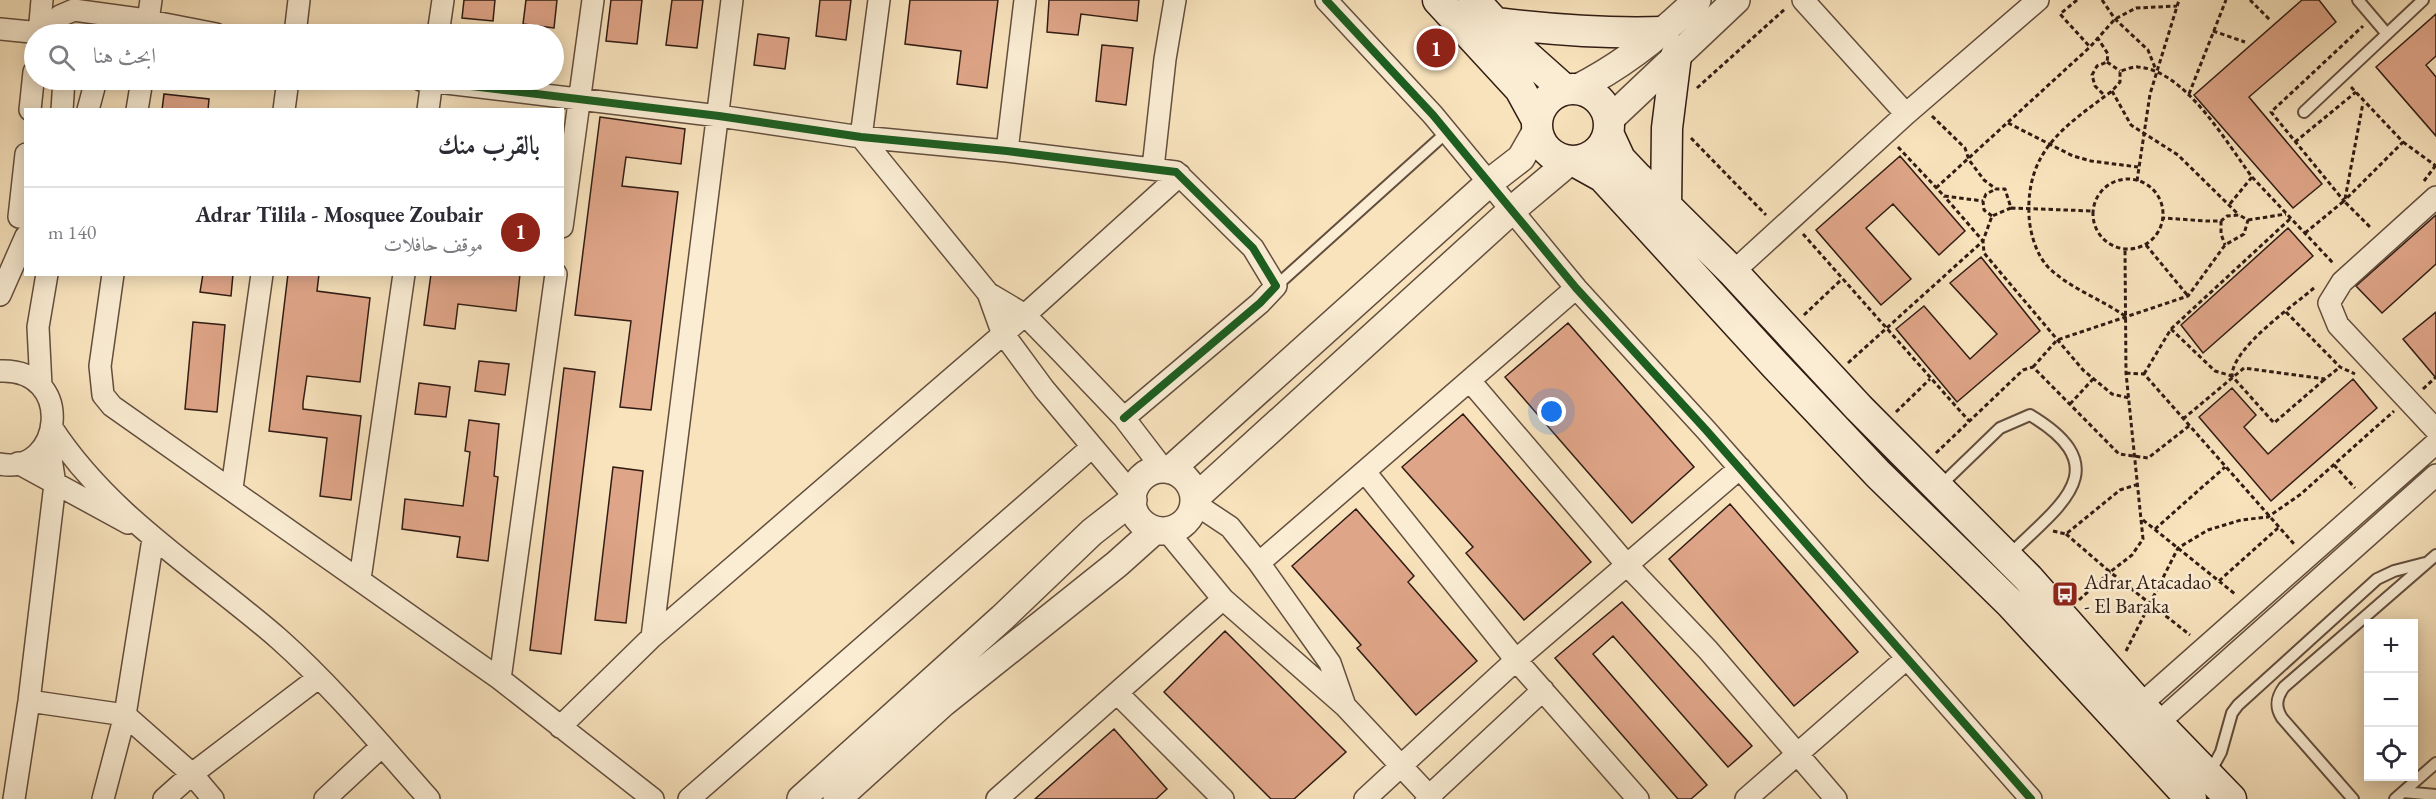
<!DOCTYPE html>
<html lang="ar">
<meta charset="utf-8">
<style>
:root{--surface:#fff;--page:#f7f7f7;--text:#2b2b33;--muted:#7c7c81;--line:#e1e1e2;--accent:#8f2418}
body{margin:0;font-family:"EB Garamond",Amiri,serif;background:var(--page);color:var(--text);direction:rtl}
.controls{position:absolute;right:18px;bottom:18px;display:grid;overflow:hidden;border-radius:0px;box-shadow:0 3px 15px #0003}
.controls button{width:54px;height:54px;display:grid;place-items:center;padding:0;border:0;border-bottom:2px solid var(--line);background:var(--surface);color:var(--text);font:30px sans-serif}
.you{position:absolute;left:1552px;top:412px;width:21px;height:21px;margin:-15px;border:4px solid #fff;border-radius:50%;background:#1a73e8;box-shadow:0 0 0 9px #1a73e833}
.badge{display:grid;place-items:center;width:39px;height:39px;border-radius:50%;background:var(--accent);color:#fff;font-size:20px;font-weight:700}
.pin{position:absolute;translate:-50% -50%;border:3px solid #fff;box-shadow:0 2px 6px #0006}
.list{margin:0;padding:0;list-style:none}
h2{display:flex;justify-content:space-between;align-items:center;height:78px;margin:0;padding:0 24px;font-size:26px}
h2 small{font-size:20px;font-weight:400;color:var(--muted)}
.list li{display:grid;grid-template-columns:39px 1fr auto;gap:18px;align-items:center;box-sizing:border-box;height:90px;padding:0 24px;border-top:2px solid var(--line)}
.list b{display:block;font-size:22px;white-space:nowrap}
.list p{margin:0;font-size:20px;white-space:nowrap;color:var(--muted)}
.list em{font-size:20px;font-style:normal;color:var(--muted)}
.icon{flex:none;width:33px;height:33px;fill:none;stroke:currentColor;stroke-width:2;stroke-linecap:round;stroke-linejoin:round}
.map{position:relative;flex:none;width:2436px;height:799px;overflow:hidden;direction:ltr}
.search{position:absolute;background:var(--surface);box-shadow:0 3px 15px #0003;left:24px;top:24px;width:540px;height:66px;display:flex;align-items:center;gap:15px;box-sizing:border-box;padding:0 21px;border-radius:33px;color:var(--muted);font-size:22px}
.panel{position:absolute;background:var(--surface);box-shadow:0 3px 15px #0003;left:24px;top:108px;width:540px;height:168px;border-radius:0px;direction:rtl}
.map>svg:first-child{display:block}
</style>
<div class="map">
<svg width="2436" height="799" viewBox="0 0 2436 799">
<rect width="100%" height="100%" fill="#f8e3bd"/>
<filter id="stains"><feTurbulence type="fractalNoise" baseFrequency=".00333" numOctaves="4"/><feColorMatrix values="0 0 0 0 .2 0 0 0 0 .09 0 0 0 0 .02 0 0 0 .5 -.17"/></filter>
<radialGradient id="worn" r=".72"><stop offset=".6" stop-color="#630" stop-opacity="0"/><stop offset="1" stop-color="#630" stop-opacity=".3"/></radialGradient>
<path fill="#dfa588" stroke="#311c14" stroke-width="1.5" d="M464,0H495L493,21L462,18Z
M526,0H557L554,28L523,24Z
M611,0H642L637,44L606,41Z
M672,0H703L697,48L666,45Z
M820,0H851L846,40L816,36Z
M910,0H998L987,88L957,84L961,51L905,44Z
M1049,0H1139L1137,21L1081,14L1078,35L1047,32Z
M2302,0H2319L2336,22L2249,97L2322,184L2293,208L2194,95Z
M2436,14V56L2426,65L2436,77V136L2376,67Z
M758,34L789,38L785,69L754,65Z
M1102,45L1133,48L1126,105L1096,101Z
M164,94L209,99L208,110H162Z
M600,117L685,129L681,164L626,157L622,186L678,192L651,410L620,407L631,321L575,315Z
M1900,156L1965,231L1939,255L1893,204L1866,228L1911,279L1881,305L1816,230Z
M2436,215V264L2382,313L2356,286Z
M2288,228L2313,256L2203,353L2181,325Z
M1981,257L2040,331L1957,402L1896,329L1924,306L1970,359L1997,334L1950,283Z
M203,274H233L231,296L200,292Z
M288,274H319L317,291L370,298L360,382L307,376L303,403V409L361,416L351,500L320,496L327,438L269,431Z
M431,274H520L516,311L458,304L455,329L424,325Z
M2436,312V378L2403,339Z
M193,322L225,325L217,412L185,409Z
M1568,323L1694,467L1632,523L1505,377Z
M479,361L509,364L505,395L475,391Z
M564,368L595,372L561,654L530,650Z
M2353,379L2377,408L2271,501L2199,417L2232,388L2256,415L2244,427L2268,454Z
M419,383L450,387L446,417L415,414Z
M1463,414L1591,562L1524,620L1466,553L1473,547L1402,467Z
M469,420L499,424L494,476L498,477L488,561L457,557L460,537L402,529L405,499L463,506L470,452L465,451Z
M613,467L643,471L626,623L595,620Z
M1730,504L1858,652L1794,706L1669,559Z
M1356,509L1414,576L1408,582L1477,661L1416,715L1357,648L1361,645L1292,566Z
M1622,602L1752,746L1728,767L1613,636L1593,654L1707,785L1691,799H1678L1555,658Z
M1225,631L1346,752L1294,799H1271L1164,692Z
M1114,729L1167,789L1156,799H1035Z"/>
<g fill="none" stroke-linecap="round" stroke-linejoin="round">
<defs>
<path id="service" d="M2358,0L2387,34
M2304,112L2423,0
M1276,286L1447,132
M1940,486L2000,428L2030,415C2120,469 2058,506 2008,556
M2209,774L2221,752L2232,713L2238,705L2377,579L2394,571L2425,563
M2403,792L2436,795
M2353,799L2282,718C2275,707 2276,698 2284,687L2436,555
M2395,799L2436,763"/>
<path id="minor" d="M879,0L861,137L988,293L1002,332L1044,389L1133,495
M1326,0L1433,115L1576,288L1706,430L2031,799
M1803,0L1906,114
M148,21L151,0
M0,29L51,34
M39,34L42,0
M51,34L60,16L74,10L139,19L216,34
M295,34L299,0
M438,34L443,0
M421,80L719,116L861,137L1007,151L1176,172L1253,248L1276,286L1260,303L1124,418
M30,110L34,72
M62,110L64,80
M88,110L96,80
M137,110L142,80
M284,110L288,80
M428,110L432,80
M1007,151L1025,0
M1153,168L1165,59L1175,0
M2436,197L2342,282L2329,303L2338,325L2436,430
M19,217L26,154
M562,227L593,0
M1733,272L1906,114L2038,0
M113,274L100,366L103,395L112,406L500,679L653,799
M988,293L1025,315L1062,353L1124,418L1163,469
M0,295L26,236
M0,371C76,368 63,476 0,464
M1470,381L1627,565L1708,650L1836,799
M41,386L38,327L47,274
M52,428C110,517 201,571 279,639C333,687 381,745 429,799
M18,463L128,523
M1365,472L1516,660L1638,799
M232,488L262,274
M1194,503L1230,527L1259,563L1330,663L1345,706
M1167,531L1223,599L1345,706L1432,799
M1259,563L1576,288
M360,579L404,274
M652,637L732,0
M500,679L556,274
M1117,693L1223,799
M29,701L125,715L192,774L213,799
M2131,713L2436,443
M560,727L652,637L1025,315L1180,175
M2149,731L2436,475
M14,799L29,701L55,484L48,440
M103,799L125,715L153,539
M164,799L192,774L318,678
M325,799L382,746
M689,799L1092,447
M997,799L1223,599
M1365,799L1516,660L1740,468
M1426,799L1543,690
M1746,799L1907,658"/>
<path id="tertiary" d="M1576,89C1622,66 1660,36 1697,0
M1609,120L1736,0
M1132 500a31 31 0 1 1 62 0a31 31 0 1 1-62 0Z
M1170,470L1490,182L1521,158L1537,130
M1194,499L1513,209L1569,162
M801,799L1002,618L1092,532L1133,500
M837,799L943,703L1117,564L1155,530"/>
<path id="secondary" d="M1438,0L1520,89L1537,120
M1474,0L1519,49L1565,90
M1496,23C1553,30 1607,34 1664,32
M1537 125a36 36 0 1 1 72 0a36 36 0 1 1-72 0Z
M1608,133L1620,159L1638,178L1733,272L1859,408L2028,578L2140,705L2231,799
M1576,162L1603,177L1775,365L1878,474L2011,604L2191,799
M1666,209L1667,128L1676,56"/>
</defs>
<use href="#service" stroke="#634e3e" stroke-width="14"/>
<use href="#minor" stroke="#634e3e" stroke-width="24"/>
<use href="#tertiary" stroke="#634e3e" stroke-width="30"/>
<use href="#secondary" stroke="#311c14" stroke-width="33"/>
<path stroke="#311c14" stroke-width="3" stroke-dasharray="4.5 3" stroke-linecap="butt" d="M2077,0L2060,14L2090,47
M2102,0L2115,19L2148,50L2156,70
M2250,0L2270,20
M2213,31L2245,42
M2097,37L2108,54L2107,62L2097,66L2092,75L2095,86L2105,96
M2107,62L2120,71
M2351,87L2403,142L2344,201L2271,112L2363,26
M1697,88L1786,8
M2112,91L2131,125L2178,155L2239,215
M2189,94L2226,0
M1932,116L1965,148L1969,160L1984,180L1996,189H2005L2011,208L1992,216L1983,241L1984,253L2083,370L2112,394L2129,398
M2008,123L2073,156L2091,161L2138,167
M1691,138L1766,215
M2295,142L2356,92
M2403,142L2436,166
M1898,147L1944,196L1983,201
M2252,177L2333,263
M2093 214a35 35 0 1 1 70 0a35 35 0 1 1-70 0Z
M2137,181L2150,94L2179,0
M2424,181L2436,165
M1936,188L2090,47L2115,19L2136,8L2177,6
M2345,199L2363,103
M2011,208L2093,211
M1992,216L1984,210L1983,201L1986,194L1996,189
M2248,220L2286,214
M2221,221V234L2225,245
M2305,233L2344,201L2371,228
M1803,234L1969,421
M2146,245L2188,296
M2314,288C2293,306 2232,348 2232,376L2274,423L2325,379
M2286,312L2340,367L2355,374
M1804,315L1842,279
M2125,316C2101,299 2069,288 2048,267C2036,254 2030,233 2029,216C2026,150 2064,127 2112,91L2120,82V71C2126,70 2133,66 2138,67C2185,70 2226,142 2252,177L2229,205
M2171,329L2215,371L2232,376
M1848,363L1983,241L1944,196
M2033,367L2057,340L2188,296L2225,245L2244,234L2248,220L2239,215L2227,216L2221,221H2207L2163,218
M2126,373L2144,374L2294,544
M2144,374L2171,329L2291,218
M2423,389L2436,377
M2070,404L2093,379
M1896,412L1930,379
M2183,419L2244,368L2325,379L2340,367
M1936,453L2023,370L2033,367L2119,454L2148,458L2189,426
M2334,465L2355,488
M2143,520L2235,594
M2155,529L2225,467
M2053,531L2066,534L2120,490L2139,484
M2066,534L2110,572L2132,555L2143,539L2126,373L2125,249
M2219,581L2278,528
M2079,600L2110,572L2190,635
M2126,651L2178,548L2208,530L2241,520L2268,517L2301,494L2394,411"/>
<use href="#service" stroke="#faedd4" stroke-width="10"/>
<use href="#minor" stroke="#faedd4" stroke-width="21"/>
<use href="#tertiary" stroke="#faedd4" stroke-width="27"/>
<use href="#secondary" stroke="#faedd4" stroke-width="30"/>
<defs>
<path id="cycleway" d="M1326,0L1433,115L1576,288L1706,430L2031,799
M421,80L719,116L861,137L1007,151L1176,172L1253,248L1276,286L1260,303L1124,418"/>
</defs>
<use href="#cycleway" stroke="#faedd4" stroke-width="11"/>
<use href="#cycleway" stroke="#1b5e20" stroke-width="8"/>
</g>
<defs>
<symbol id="bus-square" viewBox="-11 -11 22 22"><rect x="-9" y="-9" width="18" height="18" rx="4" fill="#8f2418" stroke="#faedd4"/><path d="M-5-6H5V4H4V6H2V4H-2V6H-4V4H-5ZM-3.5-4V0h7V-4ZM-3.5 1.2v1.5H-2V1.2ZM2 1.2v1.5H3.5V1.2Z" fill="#fff"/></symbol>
</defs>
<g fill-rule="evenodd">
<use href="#bus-square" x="2050" y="579" width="30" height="30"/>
</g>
<g text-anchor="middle" stroke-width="5" stroke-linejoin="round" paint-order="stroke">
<g font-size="21" fill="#311c14" stroke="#faedd4" text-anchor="start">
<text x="2084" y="589">Adrar Atacadao<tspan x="2084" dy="24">- El Baraka</tspan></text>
</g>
</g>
<rect width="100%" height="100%" filter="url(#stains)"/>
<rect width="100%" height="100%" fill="url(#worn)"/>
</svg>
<div class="controls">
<button>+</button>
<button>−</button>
<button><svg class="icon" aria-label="locate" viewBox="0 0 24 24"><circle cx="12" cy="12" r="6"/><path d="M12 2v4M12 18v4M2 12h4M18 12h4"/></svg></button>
</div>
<div class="you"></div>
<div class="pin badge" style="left:1436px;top:48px">1</div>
<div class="search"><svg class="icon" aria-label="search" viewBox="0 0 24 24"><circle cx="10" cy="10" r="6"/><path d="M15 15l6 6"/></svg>ابحث هنا</div>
<section class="panel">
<h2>بالقرب منك<small></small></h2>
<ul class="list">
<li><span class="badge">1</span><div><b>Adrar Tilila - Mosquee Zoubair</b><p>موقف حافلات</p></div><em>140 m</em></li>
</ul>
</section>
</div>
